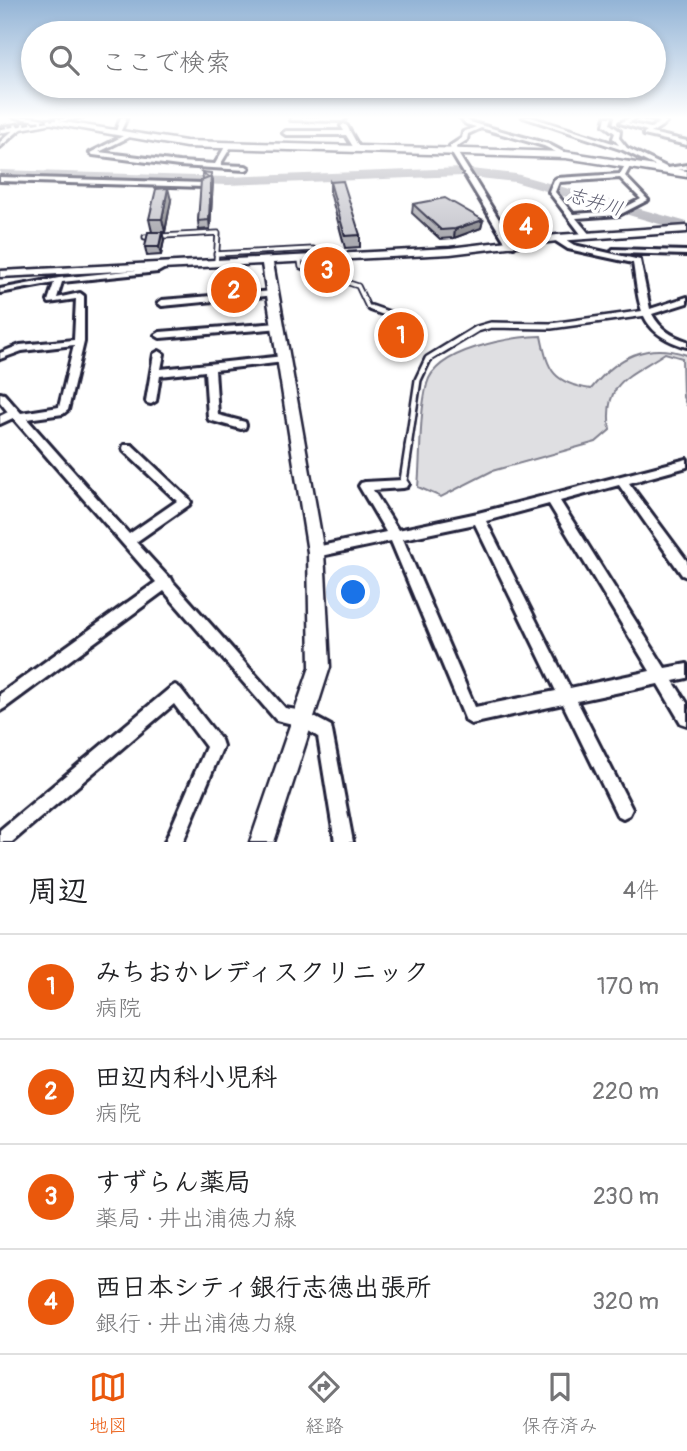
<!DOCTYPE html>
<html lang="ja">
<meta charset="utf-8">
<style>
:root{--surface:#fff;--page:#f6f6f6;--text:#202124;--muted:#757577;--line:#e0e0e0;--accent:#ea580c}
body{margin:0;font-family:Pangolin,"Klee One",sans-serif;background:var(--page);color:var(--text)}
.you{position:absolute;left:354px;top:593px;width:24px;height:24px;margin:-18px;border:5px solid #fff;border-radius:50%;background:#1a73e8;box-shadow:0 0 0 10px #1a73e833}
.badge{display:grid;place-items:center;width:46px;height:46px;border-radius:50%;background:var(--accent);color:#fff;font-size:23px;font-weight:700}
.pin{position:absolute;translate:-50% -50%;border:4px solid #fff;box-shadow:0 2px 7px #0006}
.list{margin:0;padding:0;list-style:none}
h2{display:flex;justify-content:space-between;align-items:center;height:91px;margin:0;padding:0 28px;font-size:30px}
h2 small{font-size:23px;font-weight:400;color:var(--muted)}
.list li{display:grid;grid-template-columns:46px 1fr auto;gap:21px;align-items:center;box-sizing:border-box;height:105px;padding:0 28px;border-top:2px solid var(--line)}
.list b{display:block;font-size:26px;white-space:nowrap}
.list p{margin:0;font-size:23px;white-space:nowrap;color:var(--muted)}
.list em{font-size:23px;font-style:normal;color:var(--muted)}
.icon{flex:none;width:38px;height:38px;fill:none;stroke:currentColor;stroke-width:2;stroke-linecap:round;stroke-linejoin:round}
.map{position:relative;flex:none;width:687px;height:842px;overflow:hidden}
.search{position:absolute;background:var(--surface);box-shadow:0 4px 10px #0003;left:21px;right:21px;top:21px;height:77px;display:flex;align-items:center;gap:18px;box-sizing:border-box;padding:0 24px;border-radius:38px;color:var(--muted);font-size:26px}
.sheet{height:511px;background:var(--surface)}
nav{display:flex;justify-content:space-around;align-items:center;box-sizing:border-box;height:98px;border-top:2px solid var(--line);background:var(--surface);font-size:19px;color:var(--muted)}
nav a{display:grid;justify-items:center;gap:4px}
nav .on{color:var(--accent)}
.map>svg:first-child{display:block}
</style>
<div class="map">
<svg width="687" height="842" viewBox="0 0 687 842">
<rect width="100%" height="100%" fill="#fff"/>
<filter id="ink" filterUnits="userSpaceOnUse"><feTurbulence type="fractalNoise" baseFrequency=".0143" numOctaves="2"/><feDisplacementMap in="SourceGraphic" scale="14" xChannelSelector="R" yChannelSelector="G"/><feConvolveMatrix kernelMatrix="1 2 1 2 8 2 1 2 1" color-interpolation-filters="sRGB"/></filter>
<g filter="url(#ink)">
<path fill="#dfdfe2" stroke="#80808e" stroke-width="2" d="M541,336C548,371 553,383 591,389C617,357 647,341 687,355V406L683,397L682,358L665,353C629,377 603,381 610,430L596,442L492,471L441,497L418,487C421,454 419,416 427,384C436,349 511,337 541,336Z"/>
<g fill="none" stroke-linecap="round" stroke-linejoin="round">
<path fill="#b4b4bc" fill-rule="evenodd" d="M462,168L516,174L687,222V232L515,182L462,176L228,185L0,178V170L228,177Z"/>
<defs>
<path id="service-far2" d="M145,237L218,233L216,263
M216,254L313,249
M300,259L301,267L358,286L368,307L376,310"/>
<path id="service-far1" d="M371,308L391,315L385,323
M408,447L418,380L428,359L477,329L491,325L551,326L646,313"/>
<path id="service" d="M403,484L409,445"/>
<path id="minor" d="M121,117H127L120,133L115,134Z
M293,117H342L345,119L342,121L291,120Z
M460,117H466L470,122L548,144L569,155L564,156L544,146L481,128L468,134L467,140L456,147L457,152L515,245L514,247L507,245L451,152L450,146L462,138L463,132L476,127L466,124Z
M523,117H531L619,145L613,138L615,133L604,125L606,117H612L610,124L620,131L619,138L627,148L668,168L687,165V169L665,171L623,150Z
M631,117H638L628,123L651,128L660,122L642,117H651L666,121V123L651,133L687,141V145L644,135V133L647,131L620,123Z
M344,124L347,126L360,149L359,150H355L346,135H286L283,133L286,131H344L341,126Z
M19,125L24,126L0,147V142Z
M129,133L131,134V136L99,152L179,162L215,164L226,145L229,143L232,145L220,165L246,166L249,168L246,170L179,166L93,155L90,153Z
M627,162L632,163L625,176L648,200L619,215L576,218L591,236L584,238L549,192L554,180L557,178L620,174ZM620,178L641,199L618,211L573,214L555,192L559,182Z
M0,177L205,183L208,185L205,187L0,181Z
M554,236H560L574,245L640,260L650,309L687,297V303L652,314C660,329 671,336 687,341V347C638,333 640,307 633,263L568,249L554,240Z
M613,249L687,251V255L616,253L612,251Z
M163,265L167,267L158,272L62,282L57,298L80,293L84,296V342L68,410L63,414L27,419L129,534L177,501L124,451L123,448L124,445H132L189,499L191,502L189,505L136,542L168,577L171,578L173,582L285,708L303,711L331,726L353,842H335L318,737L301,726L276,720L164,591L5,708L0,711V694L156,582L13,418L0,424V416L8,412L0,402V393L4,394L21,413L59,407L74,345L22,351L0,359V353L20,345L74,340L76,299L49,303L48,301L54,283L0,293V289L59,278L156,268Z
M273,291L277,293L276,295L162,306L158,303L162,300Z
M278,323L281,324V328L160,338L155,335L160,332Z
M159,351L164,354L161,369L284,356L289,359L284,362L215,370L218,415L245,422L246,425L245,428L241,429L209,420L208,417L205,371L160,376L156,401L151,404L147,403L146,401L154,354Z
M687,459V467L629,483L687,561V577L682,575L619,485L560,501L665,668L687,664V678L673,681L687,703V725L681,723L658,684L577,701L632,809L629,815L623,818L617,815L563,704L471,724L466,721L391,541L316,557L311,556L310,552L311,548L316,547L386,532L359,486L361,483L365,482L403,480L407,481L409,484L407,487L403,488L373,490L398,530L478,513ZM549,504L650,671L570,688L486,521ZM475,524L556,691L475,707L403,539Z
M175,685L180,688L221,740L223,746L183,842H165L206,747L174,704L12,842H0V830L170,688Z"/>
<path id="tertiary" d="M687,226V232L557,241L450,254L273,263L324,552L330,667L274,842H250L310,667L308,552L262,264L0,277V271L450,248L557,235Z"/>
<path id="secondary" d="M13,117H32L186,141L566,152L687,171V177L566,158L186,147Z"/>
<path id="primary" d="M64,117H85L0,133V127Z"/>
</defs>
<use href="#service-far2" stroke="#22223b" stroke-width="7"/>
<use href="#service-far1" stroke="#22223b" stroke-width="10"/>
<use href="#service" stroke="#22223b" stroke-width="11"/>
<use href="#minor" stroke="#22223b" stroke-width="6"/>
<use href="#tertiary" stroke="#22223b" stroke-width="5"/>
<use href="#secondary" stroke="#22223b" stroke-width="5"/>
<use href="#primary" stroke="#22223b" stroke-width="5"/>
<use href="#service-far2" stroke="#fff" stroke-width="3.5"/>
<use href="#service-far1" stroke="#fff" stroke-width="5"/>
<use href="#service" stroke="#fff" stroke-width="6"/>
<use href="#minor" fill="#fff" fill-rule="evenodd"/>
<use href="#tertiary" fill="#fff" fill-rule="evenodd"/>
<use href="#secondary" fill="#fff" fill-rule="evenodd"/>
<use href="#primary" fill="#fff" fill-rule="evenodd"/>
<path stroke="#22223b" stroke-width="2.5" stroke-dasharray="6 2.5" stroke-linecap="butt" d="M0,128L66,117"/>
</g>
<path fill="#acacb2" stroke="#22223b" stroke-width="2" d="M202,172L213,181L210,229L199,230L198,221L203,180Z
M330,182L360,235V247L345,248L330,192Z
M171,200L165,232H162L164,240L161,255L147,256L145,247L152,232L149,219Z
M413,204L483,220L481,228L454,238L440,239L412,213Z"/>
<path fill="#8c8c91" stroke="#22223b" stroke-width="2" d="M211,173L213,181L210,229L209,220Z
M168,188L171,200L165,232L162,219Z
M483,220L481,228L454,238L455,229Z
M162,232L164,240L161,255L159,247Z"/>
<path fill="#c8c8cf" stroke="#22223b" stroke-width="2" d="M202,172L211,173L209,220L198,221L201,181L209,178Z
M343,181L360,235L345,236L330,182Z
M168,188L162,219H149L156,189Z
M445,198L483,220L455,229L441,230L413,204Z
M148,232H162L159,247H145Z"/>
</g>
<linearGradient id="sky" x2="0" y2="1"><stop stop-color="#93b4d6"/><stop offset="0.5" stop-color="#fff"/><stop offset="1" stop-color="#fff" stop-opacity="0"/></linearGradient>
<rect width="687" height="235" fill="url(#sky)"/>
<g text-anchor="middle" stroke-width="7" stroke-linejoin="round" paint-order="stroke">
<g font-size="19" font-style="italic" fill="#5c5c6f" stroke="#fff">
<text transform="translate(595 201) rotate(16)" y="7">志井川</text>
</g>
</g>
</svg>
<div class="you"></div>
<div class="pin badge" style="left:401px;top:335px">1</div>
<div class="pin badge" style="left:234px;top:290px">2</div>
<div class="pin badge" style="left:327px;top:270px">3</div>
<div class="pin badge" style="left:526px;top:226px">4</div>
<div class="search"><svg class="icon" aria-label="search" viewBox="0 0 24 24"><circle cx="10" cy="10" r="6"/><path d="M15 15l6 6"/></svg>ここで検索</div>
</div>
<section class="sheet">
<h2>周辺<small>4件</small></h2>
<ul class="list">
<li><span class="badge">1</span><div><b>みちおかレディスクリニック</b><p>病院</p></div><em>170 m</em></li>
<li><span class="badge">2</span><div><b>田辺内科小児科</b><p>病院</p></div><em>220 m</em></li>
<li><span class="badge">3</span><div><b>すずらん薬局</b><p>薬局 · 井出浦徳力線</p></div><em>230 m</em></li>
<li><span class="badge">4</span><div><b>西日本シティ銀行志徳出張所</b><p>銀行 · 井出浦徳力線</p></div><em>320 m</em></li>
</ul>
</section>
<nav>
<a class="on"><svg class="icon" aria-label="map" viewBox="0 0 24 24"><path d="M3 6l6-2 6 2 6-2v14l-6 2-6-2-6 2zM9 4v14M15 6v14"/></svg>地図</a>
<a><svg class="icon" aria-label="directions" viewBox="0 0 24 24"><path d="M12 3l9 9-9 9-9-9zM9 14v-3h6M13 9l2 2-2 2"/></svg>経路</a>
<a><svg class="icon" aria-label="saved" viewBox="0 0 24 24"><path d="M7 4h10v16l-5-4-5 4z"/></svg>保存済み</a>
</nav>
